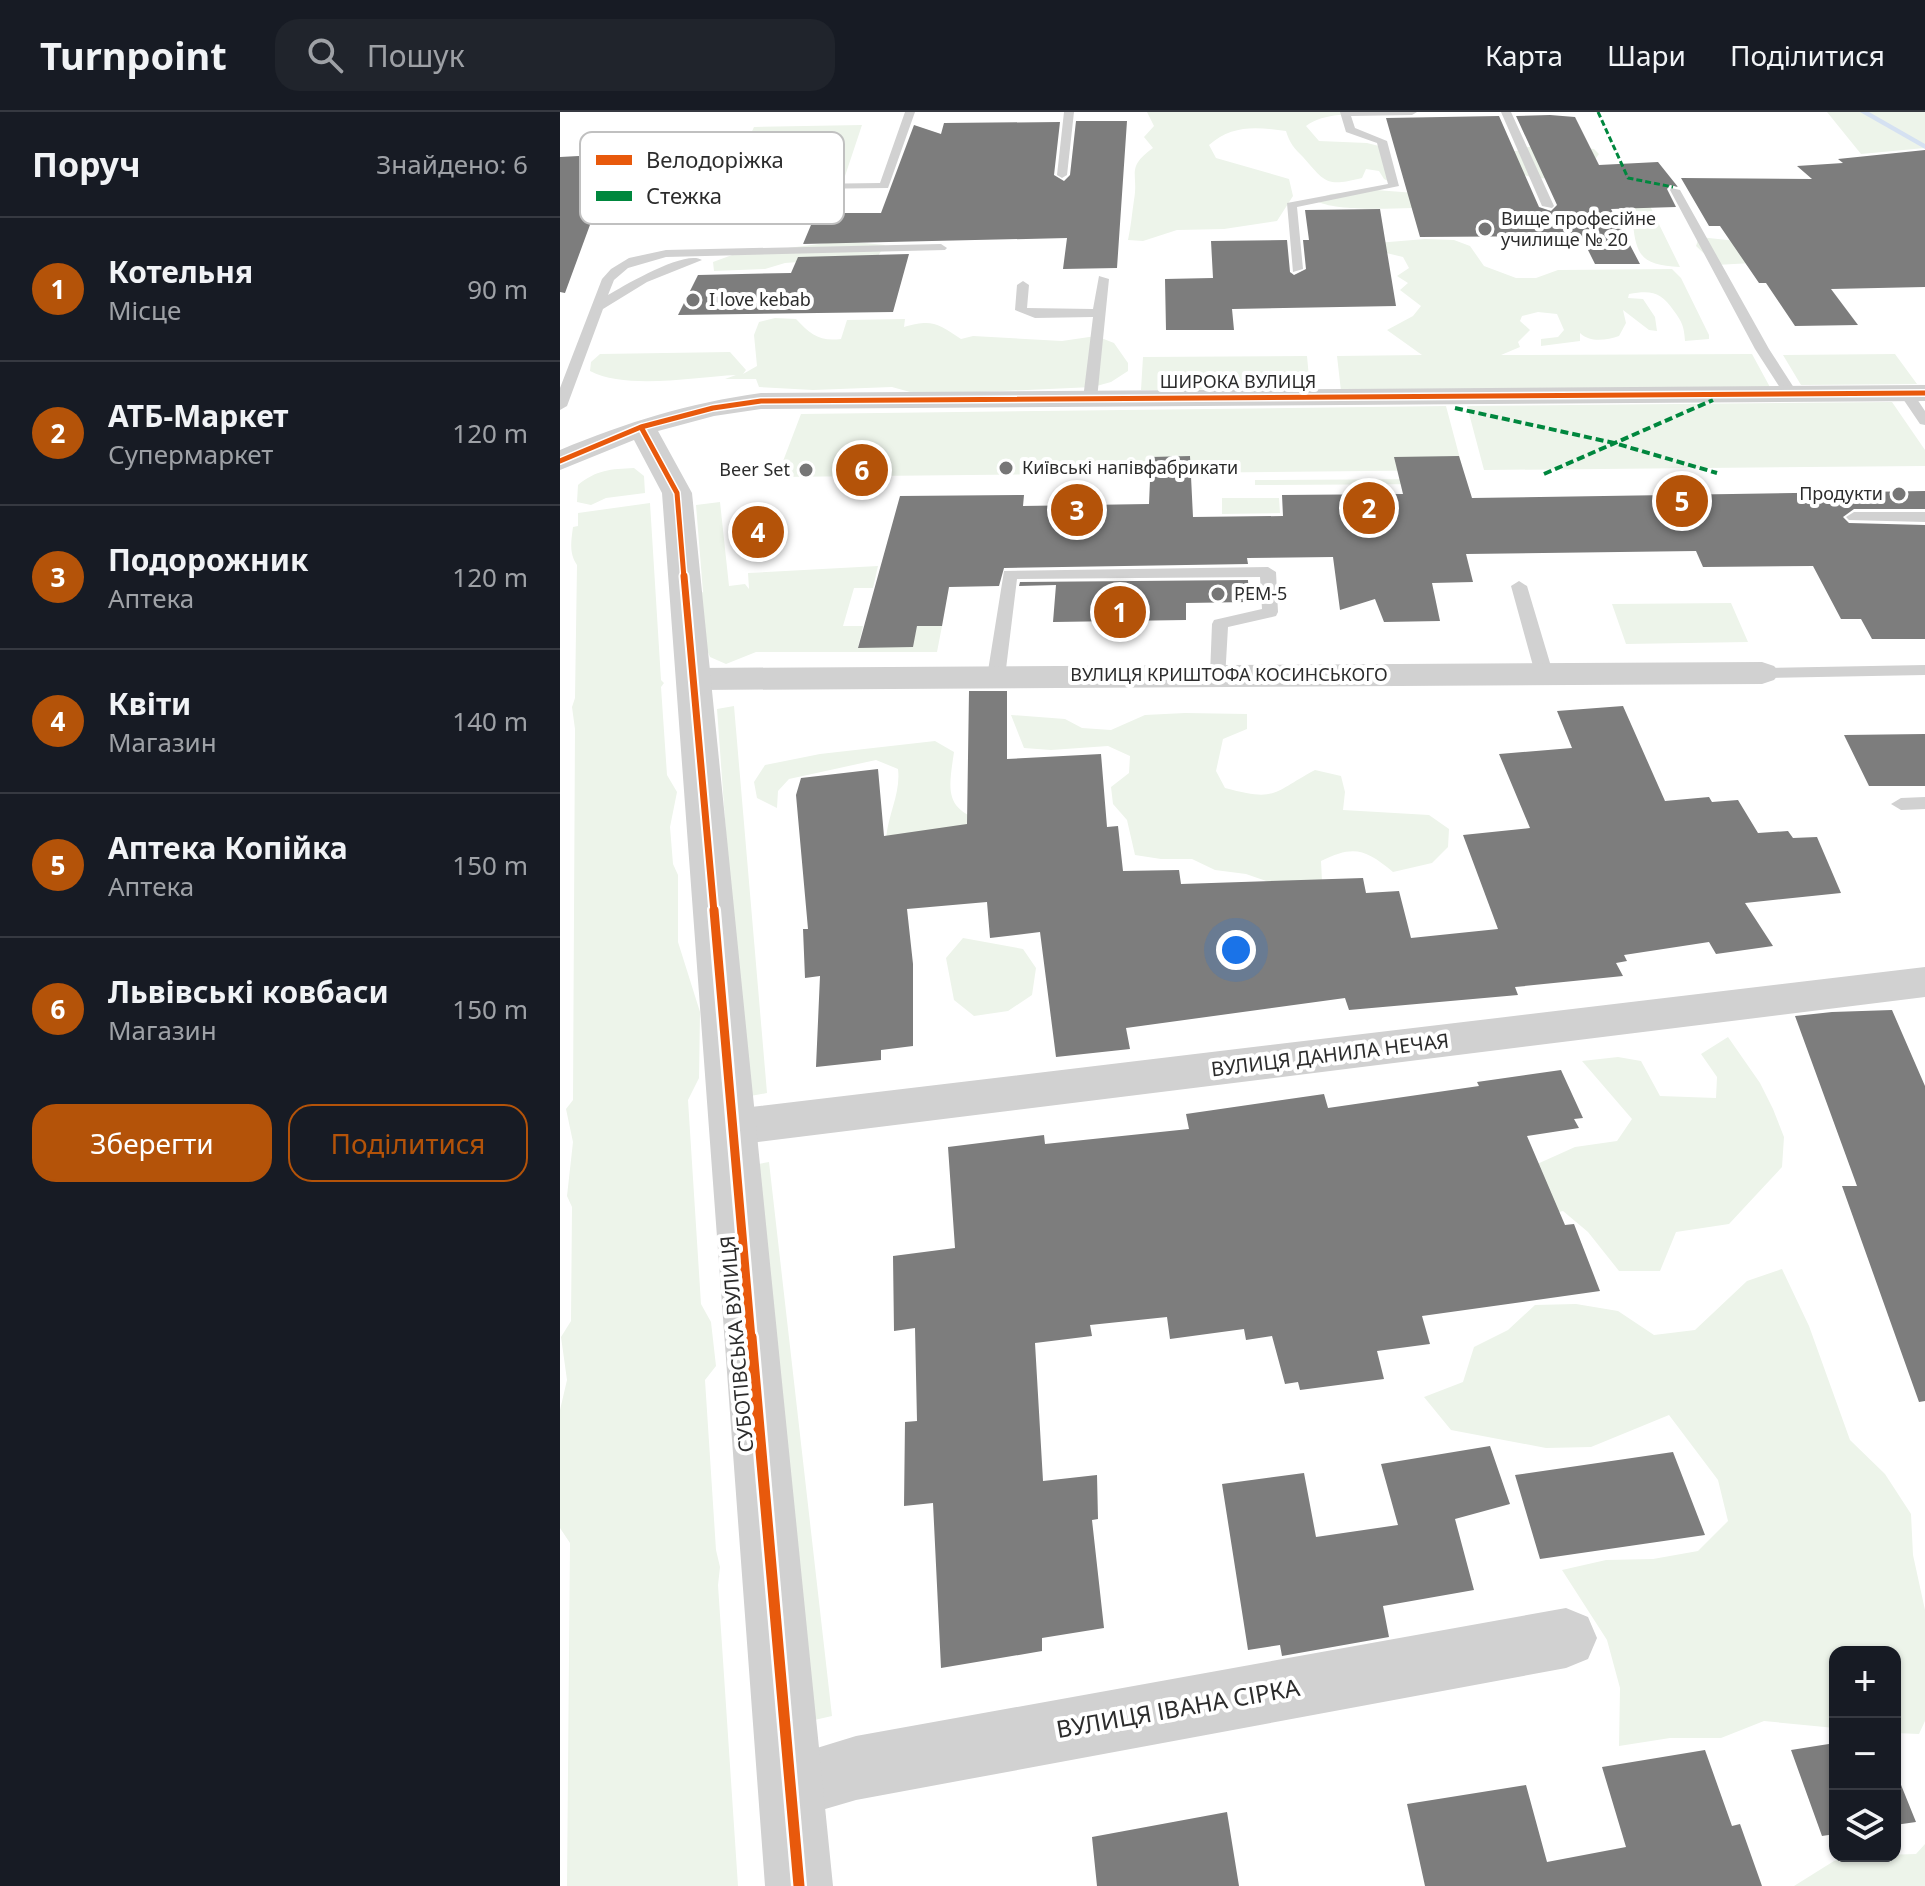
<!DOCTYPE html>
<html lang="uk">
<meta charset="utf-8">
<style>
:root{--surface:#171b24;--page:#20242c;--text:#f1f3f6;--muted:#9ea1a6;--line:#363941;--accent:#b45309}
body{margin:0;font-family:"Noto Sans",sans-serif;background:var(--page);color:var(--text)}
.controls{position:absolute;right:24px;bottom:24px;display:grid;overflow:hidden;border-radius:16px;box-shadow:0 2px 6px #0004}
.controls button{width:72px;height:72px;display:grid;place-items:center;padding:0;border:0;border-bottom:2px solid var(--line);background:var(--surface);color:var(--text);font:40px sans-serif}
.you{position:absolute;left:676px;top:838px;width:28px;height:28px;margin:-20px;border:6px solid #fff;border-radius:50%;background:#1a73e8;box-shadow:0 0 0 12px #1a73e833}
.badge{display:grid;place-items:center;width:52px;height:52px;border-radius:50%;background:var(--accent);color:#fff;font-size:26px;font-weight:700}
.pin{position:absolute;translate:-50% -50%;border:4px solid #fff;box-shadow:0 2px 8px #0006}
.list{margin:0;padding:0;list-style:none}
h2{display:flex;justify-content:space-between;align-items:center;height:104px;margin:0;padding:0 32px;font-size:34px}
h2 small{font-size:26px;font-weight:400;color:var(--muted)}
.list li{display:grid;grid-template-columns:52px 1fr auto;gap:24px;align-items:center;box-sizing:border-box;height:144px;padding:0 32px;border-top:2px solid var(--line)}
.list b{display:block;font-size:30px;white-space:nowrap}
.list p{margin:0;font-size:26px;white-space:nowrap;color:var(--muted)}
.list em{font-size:26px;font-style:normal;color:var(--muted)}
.actions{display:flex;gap:16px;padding:24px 32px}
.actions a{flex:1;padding:18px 0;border:2px solid var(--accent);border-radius:24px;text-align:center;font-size:28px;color:var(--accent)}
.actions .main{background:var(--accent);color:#fff}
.icon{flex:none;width:44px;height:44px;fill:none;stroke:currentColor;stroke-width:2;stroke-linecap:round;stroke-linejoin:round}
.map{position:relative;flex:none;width:1365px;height:1774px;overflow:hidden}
header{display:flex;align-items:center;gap:48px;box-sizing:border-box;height:112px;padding:0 40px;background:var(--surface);border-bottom:2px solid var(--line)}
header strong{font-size:38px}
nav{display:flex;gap:44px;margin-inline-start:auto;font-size:28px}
.search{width:560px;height:72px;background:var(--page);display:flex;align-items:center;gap:20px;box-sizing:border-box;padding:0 28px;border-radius:24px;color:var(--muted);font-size:30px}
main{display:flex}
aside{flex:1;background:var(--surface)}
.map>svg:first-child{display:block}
</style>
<header>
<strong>Turnpoint</strong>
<div class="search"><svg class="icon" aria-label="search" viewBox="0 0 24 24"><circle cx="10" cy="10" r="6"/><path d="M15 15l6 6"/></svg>Пошук</div>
<nav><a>Карта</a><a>Шари</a><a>Поділитися</a></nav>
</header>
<main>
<aside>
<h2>Поруч<small>Знайдено: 6</small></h2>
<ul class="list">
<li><span class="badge">1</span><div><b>Котельня</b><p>Місце</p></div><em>90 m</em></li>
<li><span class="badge">2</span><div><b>АТБ-Маркет</b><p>Супермаркет</p></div><em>120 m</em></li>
<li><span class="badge">3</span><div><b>Подорожник</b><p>Аптека</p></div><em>120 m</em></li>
<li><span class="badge">4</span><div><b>Квіти</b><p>Магазин</p></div><em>140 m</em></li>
<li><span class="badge">5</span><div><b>Аптека Копійка</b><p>Аптека</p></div><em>150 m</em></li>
<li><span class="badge">6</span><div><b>Львівські ковбаси</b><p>Магазин</p></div><em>150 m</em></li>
</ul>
<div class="actions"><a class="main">Зберегти</a><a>Поділитися</a></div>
</aside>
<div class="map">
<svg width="1365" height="1774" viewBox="0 0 1365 1774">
<rect width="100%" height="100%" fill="#fff"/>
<path fill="#edf4ea" d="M587,0H815C792,3 765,0 746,14L759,29L807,31L827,36L834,72L824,67L819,59L806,57L802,66C766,75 766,71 743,45C734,36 730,32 726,19C698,15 672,12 649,33L656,46L729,67L733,84L717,109L664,117L617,118L583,129L568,128C571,114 572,101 574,88C579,61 565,56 593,36L584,25L594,14Z
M1267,0H1365V36L1301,42Z
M302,13L278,85L160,88L194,15Z
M1007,34L1034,37L1039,42L1034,49L1002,42L1090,94L1120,155C1085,153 1076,147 1073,111L1064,103L1058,92L1009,67L974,66L961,62L938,40L957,39L965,35Z
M816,78L868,82L882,95C853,95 776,102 755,88L771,82Z
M1139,125L1177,129L1192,151L1156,153L1136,134Z
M865,127L894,128L910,134L924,154L956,166H976L998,158L1112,157L1121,166L1149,223V227L1125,229C1124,214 1122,210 1114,199C1101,180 1092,178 1069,182L1068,186L1083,187L1095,205L1097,219L1089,218L1063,198L1066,211L1059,224C1047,228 1030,231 1020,221V229L981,234V227L998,225L1004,218L997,202L978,200L962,204L960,209L970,218L958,230L960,235L941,243L1192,242L1211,277L781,279L777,244L862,243L827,218L853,204L861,194L840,178L848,171L837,164L849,156L843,145L793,133Z
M283,129L325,133L318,144L225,151L205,157L154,159L153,150L172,143Z
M215,206L236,207C250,222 260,230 281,227L287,208L345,207L344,215C372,207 377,211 401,227L413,224L502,229L536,224L554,231L568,251V259L551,270L533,275L397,281L350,280L332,275L253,278L199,275L196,267H165L176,263C134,265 67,278 30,259L31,250L40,242L170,240L186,258L183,262L197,254L194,223L199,210Z
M1335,242L1357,272L1241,273L1223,243Z
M747,244L750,277L581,278L583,245Z
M1332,290L1365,338V354L924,358L907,294Z
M886,294L903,358L217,365L241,302Z
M74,356L84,364L85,381L46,386L31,393L17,390L18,373C36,358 51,357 74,356Z
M875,367L876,372L695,373V368Z
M662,386H719L720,401L662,402Z
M160,390L169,474L185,472L189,477L188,461L318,454L313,476H294L283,514H303L298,535H352L357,514H382L377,540H196L166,552L150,545L127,488L143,480L136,393Z
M90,391L101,568L104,571L101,575L107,663L117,680L110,715L113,752L118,763V830L140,900L139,966L128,988L141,1192L151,1210L156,1254L145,1268L156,1438L160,1455L158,1473L178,1774H7L10,1431L0,1416V1298L7,1268L1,1225L11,1209L12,1095L7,1084L13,1030L6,997L13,988L15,617L12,595L15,586L17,453C9,441 11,430 13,415L18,414V401Z
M1171,491L1188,530L1066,532L1052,492Z
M174,594L207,981L185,985L157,597Z
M625,601L687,602V617L663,627L656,659L665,676C717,690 712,681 755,658L781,664L785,680L783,698L869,703L889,717L888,735L872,751L833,760C805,737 794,733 761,749L763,789L686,762L655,758L632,747H601L575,743L567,708L553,692L551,675L569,661L570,644L548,634L491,638L464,636L451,603L505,607L522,616L551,618L585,603Z
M375,629L394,640C388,681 384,698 429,711L326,727C328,702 341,681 338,657L316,648L229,667L218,679L217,696L197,686L194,670L205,653L260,642Z
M403,826L463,837L476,856L472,883L448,899L414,904L394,888L386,846Z
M1168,925L1200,971L1213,997L1224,1025L1222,1055L1169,1112L1116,1120L1100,1159H1059L1028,1120L1003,1099L953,1111L975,1053L1015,1035L1057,1029L1072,1007L1022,949L1058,945L1081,949L1100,984L1156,986L1157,965L1141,942Z
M209,1050L272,1604L250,1609L193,1053Z
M1222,1157L1249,1214L1290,1328L1325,1362L1351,1402L1353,1443L1365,1498V1609L1359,1622L1335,1621V1540H1275V1616L1204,1609L1161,1626H1110L1059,1634L1060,1576L1047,1528L1002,1458L1046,1448L1093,1447L1138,1439L1168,1409L1158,1368L1109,1303L1031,1335L986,1336L891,1318L864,1285L903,1270L914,1235L948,1218L975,1193L1016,1192L1058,1199L1094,1223L1135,1218L1187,1169Z
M1365,1732V1774H1234L1274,1749L1291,1744L1356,1742Z"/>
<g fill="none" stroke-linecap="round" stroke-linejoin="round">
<path fill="#d5e1f2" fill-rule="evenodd" d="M1300,0H1309L1365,32V37Z"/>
</g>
<path fill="#7d7d7d" d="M990,3L1015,5L1039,53L1098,50L1118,75L1110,73L1107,77L1116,95L1051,97L1080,152H1035L1021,124L860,125L826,6L939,4L979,95L991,99L997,93L956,4Z
M516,9H567L557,156L503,157L507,126L243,132L256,101H321L354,13L381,22L384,11L500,10L494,63L504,69L510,63Z
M1365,38V175L1271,177L1298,213L1235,214L1206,171H1199L1160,114H1149L1121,66L1252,67L1237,54L1283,51L1278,47Z
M56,42L5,181L0,180V45Z
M820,97L836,194L672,197L674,218H606L605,167L653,166L651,129L727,128L730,160L734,163L746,157L743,128H749L745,98Z
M349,142L333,200L118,203L138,163L231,161L238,145Z
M630,344L633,405L723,404L722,383L843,382L834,345L899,344L912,386L1365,379V397H1294L1283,405L1289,411L1365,413V527H1312L1301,507H1281L1253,454L1143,455L1136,439L906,442L913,470L872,471L880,509L824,510L815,487L780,498L773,445L687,446L688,452L444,456L439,474L389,475L382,514H357L353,535L298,536L340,384L464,383L463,394L589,392L591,345Z
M688,468L689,490L626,491V508L493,510L496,473L459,474L460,470Z
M409,579H447V647L541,642L547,715L558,714L563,759L619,758L621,772L803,766L806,781L839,779L851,826L938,817L903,723L970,716L939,642L1012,636L997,599L1063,594L1105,689L1149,685L1152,690L1178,688L1198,721L1228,719L1233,726L1257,725L1281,781L1185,791L1213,834L1156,842L1149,830L1064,843L1067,849L1056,851L1063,864L955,875L958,883L789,898L785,886L566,916L570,937L496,945L480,820L430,826L427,790L347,797L353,852V934L321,938V948L256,955L260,864L245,866L243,817H248L236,683L241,666L318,657L324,724L407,712Z
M1365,622V674H1309L1284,623Z
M1332,898L1365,974V1289L1359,1290L1282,1074H1297L1235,904L1272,900Z
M1001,958L1023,1006L1014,1007L1019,1016L967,1024L1005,1113L1014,1112L1040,1179L862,1204L870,1232L817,1239L824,1267L740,1278L738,1270L725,1272L712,1224L686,1228L684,1217L610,1227L607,1205L530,1213L532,1224L475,1231L483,1369L537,1363L538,1407L532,1408L544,1516L482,1526V1539L381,1556L373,1391L344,1394L345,1310L357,1309L355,1216L334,1219L333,1144L395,1136L388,1035L484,1023L485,1032L629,1017L626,1002L764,982L768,996L919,974L917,970Z
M930,1334L950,1392L895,1407L914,1478L823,1494L829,1525L722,1544L720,1533L688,1538L662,1372L744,1361L756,1425L838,1413L821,1352Z
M1113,1340L1145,1423L980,1447L955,1363Z
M1275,1631V1722L1262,1724L1231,1638Z
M1145,1638L1172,1714L1180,1712L1202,1774H865L847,1692L966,1673L987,1750L1066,1735L1042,1655Z
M1335,1658L1356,1710L1335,1713Z
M667,1700L679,1774H537L532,1725Z"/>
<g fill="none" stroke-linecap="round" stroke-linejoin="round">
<path fill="#d1d1d1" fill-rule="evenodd" d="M345,0H355L328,76L243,77V73L247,72L320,71Z
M504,0H514L507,63L502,66L497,63Z
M780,0H857L852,3L791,4L795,16L827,29L839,74L737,95L743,157L733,160L727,91L828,72L817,31L786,20Z
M941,0H951L994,94L992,96L982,94Z
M1111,76L1120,78L1209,237L1238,282L1236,285H1226L1195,237L1110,78Z
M381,132L387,136L385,138L106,145L68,156L54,168L48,183C65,173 126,137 142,148L87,170L43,197L7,294L0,298V276L42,167L51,157L69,146L106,138Z
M539,164L549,167L537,287L530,291L523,287L533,205L475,206L455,198L457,173L463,169L469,173L467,196L533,197Z
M1346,277L1351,278L1365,299V313L1360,312L1339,281Z
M1294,400H1365V410L1289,408L1286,405Z
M708,455L716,460L718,500L716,504L668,515L665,567H653L650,563L652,512L654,508L702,497L700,465L457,467L445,565L436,570L427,565L444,459Z
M959,469L967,474L993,561L990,565L984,566L975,561L951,474Z
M1365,553V563L1202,566L1193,561L1202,556Z
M1365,685V697L1341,698L1331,692L1341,686Z"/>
<path fill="#d1d1d1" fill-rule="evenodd" d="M1202,550L1214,554L1220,561L1214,568L1202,572L136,578L124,574L118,567L124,560L136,556Z
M1365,855V885L174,1033L157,1028L150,1015L157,1002L174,997Z
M1006,1496L1028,1505L1037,1526L1028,1547L1006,1556L296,1688L231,1707L208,1697L198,1674L208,1651L296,1624Z"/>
<path fill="#d1d1d1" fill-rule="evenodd" d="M1365,273V289L201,297L154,304L98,319L132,381L273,1774H205L102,381L74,328L0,358V338C67,310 129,291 201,281Z"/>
<path stroke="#00873e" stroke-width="3" stroke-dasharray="6 3" stroke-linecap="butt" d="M1038,0L1068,66L1113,75"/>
<path stroke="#00873e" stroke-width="4" stroke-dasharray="8 4" stroke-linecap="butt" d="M895,296L1054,331L1157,361
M984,362L1153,288"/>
<defs>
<path id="cycleway-far3" d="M81,315L117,381L124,466
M0,349L81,315L153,296L201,289L1365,281"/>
<path id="cycleway-far2" d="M124,464L154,800"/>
<path id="cycleway-far1" d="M154,798L191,1227"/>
<path id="cycleway" d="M191,1225L239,1774"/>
</defs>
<use href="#cycleway-far3" stroke="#fff" stroke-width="8"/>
<use href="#cycleway-far2" stroke="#fff" stroke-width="11"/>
<use href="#cycleway-far1" stroke="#fff" stroke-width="14"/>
<use href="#cycleway" stroke="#fff" stroke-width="16"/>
<use href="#cycleway-far3" stroke="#e8590c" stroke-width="5"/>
<use href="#cycleway-far2" stroke="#e8590c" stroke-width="7"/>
<use href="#cycleway-far1" stroke="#e8590c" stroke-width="9"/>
<use href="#cycleway" stroke="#e8590c" stroke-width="11"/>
</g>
<g fill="#767676" stroke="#fff" stroke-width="3">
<circle cx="925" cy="117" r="8"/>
<circle cx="133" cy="188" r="8"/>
<circle cx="446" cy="356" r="8"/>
<circle cx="246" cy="358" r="8"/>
<circle cx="1339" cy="382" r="8"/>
<circle cx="658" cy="482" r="8"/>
</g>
<g text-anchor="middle" stroke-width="8" stroke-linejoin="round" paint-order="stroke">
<g font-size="18" fill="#2c2c2c" stroke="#fff" text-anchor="start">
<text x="941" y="113">Вище професійне<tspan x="941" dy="21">училище № 20</tspan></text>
<text x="149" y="194">I love kebab</text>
<text x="462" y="362">Київські напівфабрикати</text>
<text x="230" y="364" text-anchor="end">Beer Set</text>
<text x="1323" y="388" text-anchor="end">Продукти</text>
<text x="674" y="488">РЕМ-5</text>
</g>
<g font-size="18" fill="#2c2c2c" stroke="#fff">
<text x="678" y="276">ШИРОКА ВУЛИЦЯ</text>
<text x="669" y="569">ВУЛИЦЯ КРИШТОФА КОСИНСЬКОГО</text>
</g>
<g font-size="20" fill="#2c2c2c" stroke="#fff">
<text transform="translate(770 943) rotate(-7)" y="7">ВУЛИЦЯ ДАНИЛА НЕЧАЯ</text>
<text transform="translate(177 1232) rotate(-95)" y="7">СУБОТІВСЬКА ВУЛИЦЯ</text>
</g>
<g font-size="24" fill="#2c2c2c" stroke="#fff">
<text transform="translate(618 1597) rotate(-10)" y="8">ВУЛИЦЯ ІВАНА СІРКА</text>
</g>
</g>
<rect x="20" y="20" width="264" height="92" rx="12" fill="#fff" stroke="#c0c0c0" stroke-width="2"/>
<rect x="36" y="43" width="36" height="10" fill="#e8590c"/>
<rect x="36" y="79" width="36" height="10" fill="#00873e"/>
<g font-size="22" fill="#2c2c2c">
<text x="86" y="56">Велодоріжка</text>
<text x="86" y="92">Стежка</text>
</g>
</svg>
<div class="controls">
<button>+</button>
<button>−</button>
<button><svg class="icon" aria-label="layers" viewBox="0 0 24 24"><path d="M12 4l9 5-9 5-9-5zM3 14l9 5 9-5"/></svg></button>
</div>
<div class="you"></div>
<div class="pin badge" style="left:560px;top:500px">1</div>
<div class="pin badge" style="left:809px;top:396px">2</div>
<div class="pin badge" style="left:517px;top:398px">3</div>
<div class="pin badge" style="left:198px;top:420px">4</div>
<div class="pin badge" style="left:1122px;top:389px">5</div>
<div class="pin badge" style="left:302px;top:358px">6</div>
</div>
</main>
